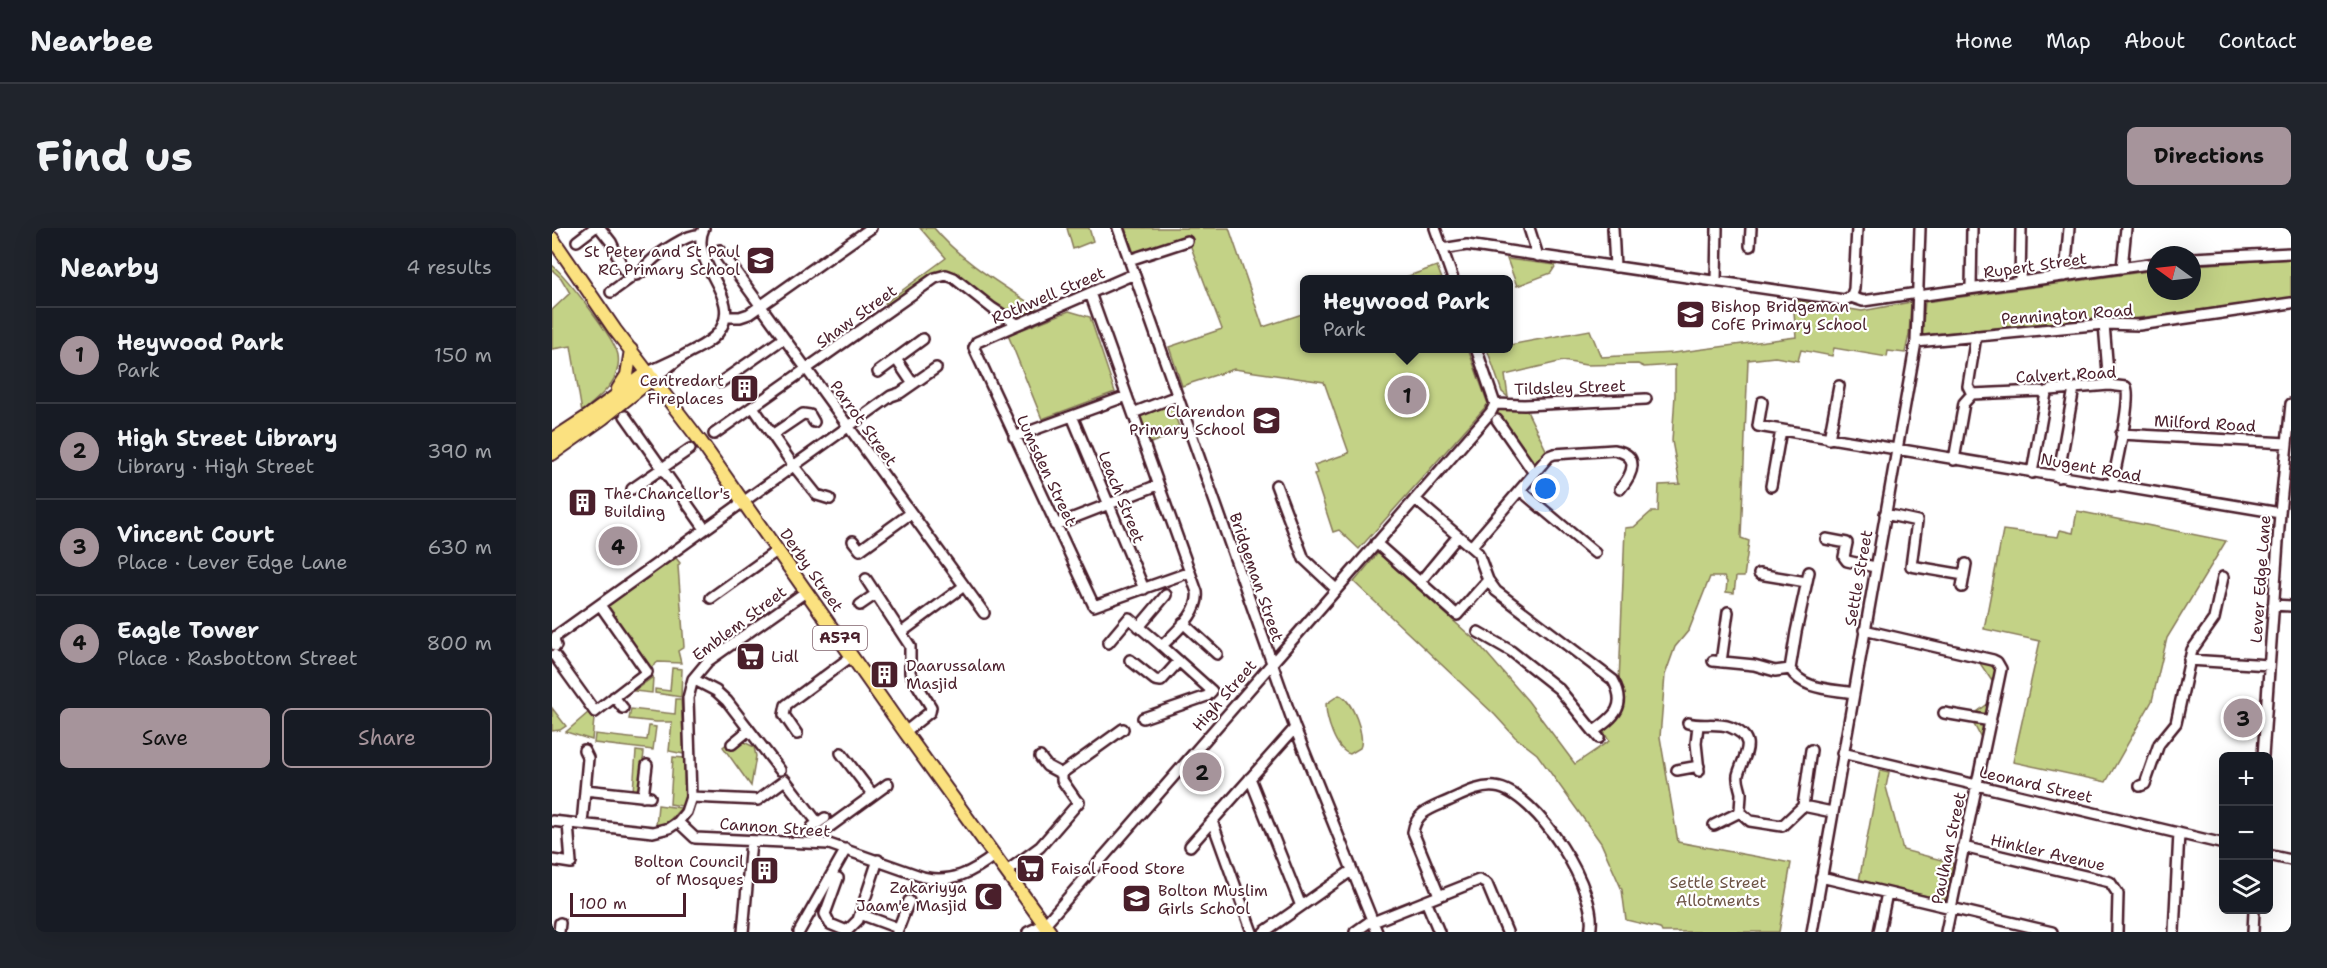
<!DOCTYPE html>
<meta charset="utf-8">
<style>
:root{--surface:#171b24;--page:#20242c;--text:#f1f3f6;--muted:#9ea1a6;--line:#363941;--accent:#a6949b}
body{margin:0;font-family:"Shantell Sans",sans-serif;background:var(--page);color:var(--text)}
.controls{position:absolute;right:18px;bottom:18px;display:grid;overflow:hidden;border-radius:9px;box-shadow:0 6px 24px #0002}
.controls button{width:54px;height:54px;display:grid;place-items:center;padding:0;border:0;border-bottom:2px solid var(--line);background:var(--surface);color:var(--text);font:30px sans-serif}
.compass{position:absolute;left:1595px;top:18px;width:54px;height:54px;border-radius:50%;background:var(--surface);box-shadow:0 6px 24px #0002;rotate:285deg}
.scale{position:absolute;left:18px;bottom:15px;width:116px;box-sizing:border-box;padding-left:6px;border:3px solid #4a1f2b;border-top:0;font-size:16px;line-height:21px;white-space:nowrap;color:#4a1f2b;-webkit-text-stroke:4px #fff;paint-order:stroke}
.you{position:absolute;left:994px;top:261px;width:21px;height:21px;margin:-15px;border:4px solid #fff;border-radius:50%;background:#1a73e8;box-shadow:0 0 0 9px #1a73e833}
.badge{display:grid;place-items:center;width:39px;height:39px;border-radius:50%;background:var(--accent);color:#111;font-size:20px;font-weight:700}
.pin{position:absolute;translate:-50% -50%;border:3px solid #fff;box-shadow:0 2px 6px #0006}
.popup{position:absolute;left:748px;top:47px;width:213px;height:78px;box-sizing:border-box;display:grid;place-content:center;border-radius:9px;background:var(--surface);filter:drop-shadow(0 2px 4px #0005);font-size:20px;white-space:nowrap;color:var(--muted)}
.popup b{font-size:22px;color:var(--text)}
.popup::after{content:'';position:absolute;left:50%;top:100%;margin-left:-12px;border:12px solid transparent;border-top-color:var(--surface)}
.list{margin:0;padding:0;list-style:none}
h2{display:flex;justify-content:space-between;align-items:center;height:78px;margin:0;padding:0 24px;font-size:26px}
h2 small{font-size:20px;font-weight:400;color:var(--muted)}
.list li{display:grid;grid-template-columns:39px 1fr auto;gap:18px;align-items:center;box-sizing:border-box;height:96px;padding:0 24px;border-top:2px solid var(--line)}
.list b{display:block;font-size:22px;white-space:nowrap}
.list p{margin:0;font-size:20px;white-space:nowrap;color:var(--muted)}
.list em{font-size:20px;font-style:normal;color:var(--muted)}
.actions{display:flex;gap:12px;padding:18px 24px}
.actions a{flex:1;padding:14px 0;border:2px solid var(--accent);border-radius:9px;text-align:center;font-size:21px;color:var(--accent)}
.actions .main{background:var(--accent);color:#111}
.icon{flex:none;width:33px;height:33px;fill:none;stroke:currentColor;stroke-width:2;stroke-linecap:round;stroke-linejoin:round}
.map{position:relative;flex:none;width:1739px;height:704px;overflow:hidden;border-radius:9px}
header{display:flex;align-items:center;gap:36px;box-sizing:border-box;height:84px;padding:0 30px;background:var(--surface);border-bottom:2px solid var(--line)}
header strong{font-size:28px}
nav{display:flex;gap:33px;margin-inline-start:auto;font-size:21px}
.intro{display:flex;align-items:center;justify-content:space-between;box-sizing:border-box;height:144px;padding:0 36px}
h1{margin:0;font-size:42px}
.button{padding:15px 27px;border-radius:9px;background:var(--accent);color:#111;font-size:21px;font-weight:700}
main{display:flex;gap:36px;padding:0 36px}
aside{flex:1;background:var(--surface);border-radius:9px;box-shadow:0 6px 24px #0002}
.map>svg:first-child{display:block}
</style>
<header>
<strong>Nearbee</strong>
<nav><a>Home</a><a>Map</a><a>About</a><a>Contact</a></nav>
</header>
<div class="intro"><h1>Find us</h1><a class="button">Directions</a></div>
<main>
<aside>
<h2>Nearby<small>4 results</small></h2>
<ul class="list">
<li><span class="badge">1</span><div><b>Heywood Park</b><p>Park</p></div><em>150 m</em></li>
<li><span class="badge">2</span><div><b>High Street Library</b><p>Library · High Street</p></div><em>390 m</em></li>
<li><span class="badge">3</span><div><b>Vincent Court</b><p>Place · Lever Edge Lane</p></div><em>630 m</em></li>
<li><span class="badge">4</span><div><b>Eagle Tower</b><p>Place · Rasbottom Street</p></div><em>800 m</em></li>
</ul>
<div class="actions"><a class="main">Save</a><a>Share</a></div>
</aside>
<div class="map">
<svg width="1739" height="704" viewBox="0 0 1739 704">
<rect width="100%" height="100%" fill="#fff"/>
<filter id="ink" filterUnits="userSpaceOnUse"><feTurbulence type="fractalNoise" baseFrequency=".0167" numOctaves="2"/><feDisplacementMap in="SourceGraphic" scale="12" xChannelSelector="R" yChannelSelector="G"/><feConvolveMatrix kernelMatrix="1 2 1 2 8 2 1 2 1" color-interpolation-filters="sRGB"/></filter>
<g filter="url(#ink)">
<path fill="#c3d286" stroke="#867858" stroke-width="1.5" d="M368,0H382C410,34 449,56 485,80L464,90L441,77L398,42L382,46L336,78L333,75L394,30Z
M515,0H537L541,13L521,21Z
M573,0H677L711,99L753,85V120L916,121L936,176L807,321L787,302L781,304L762,246L765,245L762,237L797,225L772,154L682,141L630,158L617,119L670,101L636,11L583,28Z
M955,31L1004,37L999,45L965,58Z
M1739,31V70L1579,91L1555,89L1370,107L1373,74L1604,42V63H1640V37Z
M0,37C14,48 63,111 66,127C67,133 66,141 64,146C59,161 41,174 30,184L19,118L0,121V82L18,65L9,50L0,42Z
M885,38L890,51H848Z
M1241,72L1310,83L1359,74L1357,107L1353,125L1336,123L1335,129L1282,120L1280,128L1249,122L1246,133L1223,129L1196,132L1189,310L1197,313L1192,349H1184L1182,365L1174,364L1175,354L1172,349H1158L1137,402L1123,419L1113,447L1108,509L1126,614L1239,635L1227,704H1110L1108,700L1074,692L1070,662L1049,615L985,526L963,509L943,487L802,354L826,325L924,413L976,473L1023,536L1057,513L1052,504C1070,484 1072,482 1067,455L1073,300L1082,299L1099,284H1106L1107,257L1128,256L1120,213L1123,167V137L1092,139L1086,136L1034,137L1011,133L953,147L956,169L950,164L935,121L957,120V117L1038,102L1049,129L1121,125L1244,109Z
M517,83L538,89L563,164L490,191L456,107Z
M943,176L972,177L997,228L982,245L939,184Z
M615,177L620,180L629,204L596,216L586,187Z
M1525,283L1674,313L1615,410L1600,473L1554,554L1461,534L1488,413L1432,401L1451,302L1506,309L1508,302L1521,305Z
M124,330L128,335L126,338L132,419L126,423L129,435L106,434L97,441L56,381L55,377Z
M1423,428L1445,434L1446,462Z
M120,440L130,441L129,469L103,465V461L118,463Z
M101,449L100,465L82,463Z
M787,467C800,471 814,508 808,520L798,526C783,522 774,490 774,476Z
M1444,470L1434,519L1418,489Z
M124,471H129L132,526L117,523L120,494H104L77,491L79,481L123,486Z
M0,480L14,498L8,502L0,503Z
M37,484L42,491L40,512L14,504Z
M97,498L104,499L101,522L42,515L43,506L95,512Z
M177,514H192L202,519L204,528L199,558L171,519Z
M84,523L92,524L88,560L81,563Z
M121,529L132,530L133,570L130,578L118,576Z
M1328,542L1337,544L1334,559L1351,622L1401,635L1393,672L1307,653Z
M106,577L129,580L116,594L104,598Z"/>
<g fill="none" stroke-linecap="round" stroke-linejoin="round">
<defs>
<path id="minor" d="M48,0L59,14L72,42L84,47C92,45 92,39 98,34C107,25 137,5 148,7
M566,0L743,500L825,704
M883,0L901,51
M977,0L986,28
M1061,0L1063,39
M25,13L42,0
M1198,18L1199,0
M890,21L915,17L1292,72L1299,69
M168,22L432,385
M1640,30L1739,25
M577,32L635,13
M1570,40L1574,0
M582,46L425,114L422,120L542,378L638,344
M1513,48L1517,0
M1164,53L1165,0
M1468,54L1469,0
M1419,60L1420,0
M59,64L77,51L79,47
M538,65L645,364C648,385 623,404 610,418L660,463L655,468L591,490
M1366,68L1604,35
M1299,69L1302,61L1305,0
M1299,69L1311,73L1366,65
M173,89H188L197,86L319,0
M1552,96L1557,157
M1364,114L1552,96L1587,97L1739,75
M924,120L943,176
M344,131L361,156
M96,144L126,130
M326,144L371,111
M101,150C111,144 121,135 131,128C143,121 157,116 166,105C194,69 135,36 152,0
M169,154L232,110
M1420,166L1488,163L1494,165L1498,162L1557,157L1574,159C1580,172 1563,240 1560,258
M1420,166L1416,158L1424,108
M1210,174L1206,198L1728,285
M943,176L972,177L1094,171
M201,179L241,237L265,267L278,271
M581,185L625,168
M73,188L153,301
M520,188L592,361
M945,192L982,245
M162,206L383,50L394,47L402,50L440,80L465,96
M1569,206L1735,215
M220,207L251,186L258,187L262,194
M462,209L575,168
M1277,211L1287,158
M1402,232L1412,175L1420,166
M1480,245L1494,165
M1506,249L1522,160
M724,257L752,331L784,361
M1219,258L1229,202
M80,261L138,221
M968,262L1043,325
M863,271L926,325L936,352L944,363L1061,452C1076,478 1062,489 1042,503
M1333,286L1365,293L1359,338L1412,347
M503,297L606,257
M1274,311L1295,315L1292,329L1295,333L1323,339
M301,313L308,322L359,285
M824,315L905,387L936,352
M919,319L997,228L1002,226L1062,222C1089,227 1081,246 1068,261
M1257,344L1244,404L1238,441C1251,462 1279,461 1301,465
M1207,346L1254,354
M314,351L358,418V445L379,479L378,484L353,504
M868,354L906,308
M1410,359L1414,336
M159,370L226,322
M308,377L324,366
M1721,377L1739,378
M631,395L665,426
M587,399L614,367
M1312,402L1441,432L1445,434L1449,441L1394,704
M350,404L412,358
M926,404L959,423L1007,461L1047,510
M556,415L577,390L610,418
M4,418L2,413L4,408L339,168L348,165L384,140
M2,427L43,484L95,444L48,377
M578,432L603,452L609,453L627,433
M1637,432L1717,437
M1161,433L1202,437L1223,443L1238,441
M1169,434L1176,384
M141,451L164,463L175,473L228,542
M62,469L71,480
M1392,485L1439,493
M1136,495C1150,499 1164,494 1178,499C1208,511 1191,528 1186,547C1185,554 1188,559 1189,565C1189,572 1188,578 1188,584L1198,593L1230,598L1251,578L1280,584
M1146,498L1144,515L1147,543
M245,506L232,487L234,477L300,428
M180,516L197,502
M289,525L321,567
M1290,525L1672,616
M1711,528L1728,285L1739,176
M488,529L495,538L510,546
M1125,542L1147,538
M698,550L749,678
M1588,558L1593,556L1607,516L1624,495L1640,422L1662,391L1671,349
M33,562L98,569
M91,569L95,537
M139,569L206,572L233,552L266,595
M526,575L510,552V545L571,501
M1251,578L1259,522
M0,593L101,604L117,600L126,594L143,610L277,616L371,649C399,656 421,644 443,627
M660,593L700,704
M126,594L134,584L139,569L136,470L141,451L156,433L255,363
M30,596L36,530L32,522
M1162,597L1188,584
M260,599L273,590
M265,615L269,605L336,556
M638,618L743,500
M1411,619L1558,654L1566,666L1565,704
M1716,627L1739,632
M0,632L19,635L16,595
M455,643L488,619L527,574
M1269,649L1500,704
M286,650L273,686L278,696L295,703L306,692L326,632
M887,667L861,604C864,584 878,581 896,573C910,567 927,557 943,559C984,563 1049,666 1038,704
M874,673L887,704
M308,686L346,700
M821,694L927,652L935,656L955,704
M7,704L8,695
M191,704L199,613
M247,704L294,621
M345,704L357,673
M476,704L493,696L939,184L943,176
M712,704L799,643
M803,704L820,692
M1260,704L1364,114L1368,0
M1327,704L1335,665
M1622,704L1627,605
M1701,704L1702,682"/>
<path id="major" d="M0,10L63,102L149,214L353,504L498,704
M66,161L75,147L79,122
M0,212L35,189L96,144
M0,226L51,190L101,150"/>
</defs>
<use href="#minor" stroke="#4a1f2b" stroke-width="14"/>
<use href="#major" stroke="#4a1f2b" stroke-width="16"/>
<use href="#minor" stroke="#fff" stroke-width="9"/>
<use href="#major" stroke="#fbe180" stroke-width="12"/>
</g>
</g>
<defs>
<symbol id="school-square" viewBox="-11 -11 22 22"><rect x="-9" y="-9" width="18" height="18" rx="4" fill="#4a1f2b" stroke="#fff"/><path d="M0-5L7-2L0 1L-7-2ZM-4 1L0 2.5L4 1V4Q0 6-4 4Z" fill="#fff"/></symbol>
<symbol id="building-square" viewBox="-11 -11 22 22"><rect x="-9" y="-9" width="18" height="18" rx="4" fill="#4a1f2b" stroke="#fff"/><path d="M-4-6H4V6H1V3H-1V6H-4ZM-2.5-4.3h1.7v1.8h-1.7ZM.8-4.3h1.7v1.8H.8ZM-2.5-1h1.7V.8h-1.7ZM.8-1h1.7V.8H.8Z" fill="#fff"/></symbol>
<symbol id="supermarket-square" viewBox="-11 -11 22 22"><rect x="-9" y="-9" width="18" height="18" rx="4" fill="#4a1f2b" stroke="#fff"/><path d="M-6-5.5h2.5l.6 2H6L4.5 2H-2.5L-4.4-4H-6ZM-1.5 3.2a1.3 1.3 0 1 0 .1 0ZM3 3.2a1.3 1.3 0 1 0 .1 0Z" fill="#fff"/></symbol>
<symbol id="mosque-square" viewBox="-11 -11 22 22"><rect x="-9" y="-9" width="18" height="18" rx="4" fill="#4a1f2b" stroke="#fff"/><path d="M3.5-4.9A6 6 0 1 0 3.5 4.9A5 5 0 1 1 3.5-4.9Z" fill="#fff"/></symbol>
</defs>
<g fill-rule="evenodd">
<use href="#school-square" x="192" y="16" width="33" height="33"/>
<use href="#school-square" x="1122" y="70" width="33" height="33"/>
<use href="#building-square" x="176" y="144" width="33" height="33"/>
<use href="#school-square" x="698" y="176" width="33" height="33"/>
<use href="#building-square" x="14" y="258" width="33" height="33"/>
<use href="#supermarket-square" x="182" y="412" width="33" height="33"/>
<use href="#building-square" x="316" y="430" width="33" height="33"/>
<use href="#supermarket-square" x="462" y="624" width="33" height="33"/>
<use href="#building-square" x="196" y="626" width="33" height="33"/>
<use href="#mosque-square" x="420" y="652" width="33" height="33"/>
<use href="#school-square" x="568" y="654" width="33" height="33"/>
</g>
<g text-anchor="middle" stroke-width="4.5" stroke-linejoin="round" paint-order="stroke">
<rect fill="#fff" stroke="#80626b" stroke-width="1.5" x="261" y="398" width="54" height="24" rx="4.5"/>
<g font-size="15" font-weight="bold" fill="#4a1f2b">
<text x="288" y="415">A579</text>
</g>
<g font-size="16" fill="#4a1f2b" stroke="#fff" text-anchor="start">
<text x="188" y="29" text-anchor="end">St Peter and St Paul<tspan x="188" dy="18">RC Primary School</tspan></text>
<text x="1159" y="84">Bishop Bridgeman<tspan x="1159" dy="18">CofE Primary School</tspan></text>
<text x="172" y="158" text-anchor="end">Centredart<tspan x="172" dy="18">Fireplaces</tspan></text>
<text x="693" y="189" text-anchor="end">Clarendon<tspan x="693" dy="18">Primary School</tspan></text>
<text x="52" y="271">The Chancellor's<tspan x="52" dy="18">Building</tspan></text>
<text x="219" y="434">Lidl</text>
<text x="354" y="443">Daarussalam<tspan x="354" dy="18">Masjid</tspan></text>
<text x="192" y="639" text-anchor="end">Bolton Council<tspan x="192" dy="18">of Mosques</tspan></text>
<text x="499" y="646">Faisal Food Store</text>
<text x="415" y="665" text-anchor="end">Zakariyya<tspan x="415" dy="18">Jaam'e Masjid</tspan></text>
<text x="606" y="668">Bolton Muslim<tspan x="606" dy="18">Girls School</tspan></text>
</g>
<g font-size="16" fill="#4a1f2b" stroke="#fff">
<text transform="translate(1483 37) rotate(-8)" y="6">Rupert Street</text>
<text transform="translate(496 67) rotate(-23)" y="6">Rothwell Street</text>
<text transform="translate(1515 86) rotate(-4)" y="6">Pennington Road</text>
<text transform="translate(304 88) rotate(-36)" y="6">Shaw Street</text>
<text transform="translate(1514 146) rotate(-3)" y="6">Calvert Road</text>
<text transform="translate(1018 159) rotate(-2)" y="6">Tildsley Street</text>
<text transform="translate(312 195) rotate(54)" y="6">Parrot Street</text>
<text transform="translate(1653 195) rotate(3)" y="6">Milford Road</text>
<text transform="translate(1539 239) rotate(10)" y="6">Nugent Road</text>
<text transform="translate(495 242) rotate(65)" y="6">Lumsden Street</text>
<text transform="translate(570 269) rotate(68)" y="6">Leach Street</text>
<text transform="translate(260 342) rotate(55)" y="6">Derby Street</text>
<text transform="translate(705 349) rotate(71)" y="6">Bridgeman Street</text>
<text transform="translate(1306 350) rotate(-80)" y="6">Settle Street</text>
<text transform="translate(1708 351) rotate(-86)" y="6">Lever Edge Lane</text>
<text transform="translate(187 395) rotate(-37)" y="6">Emblem Street</text>
<text transform="translate(672 467) rotate(-49)" y="6">High Street</text>
<text transform="translate(1484 556) rotate(13)" y="6">Leonard Street</text>
<text transform="translate(223 599) rotate(4)" y="6">Cannon Street</text>
<text transform="translate(1396 620) rotate(-78)" y="6">Paulhan Street</text>
<text transform="translate(1496 624) rotate(13)" y="6">Hinkler Avenue</text>
</g>
<g font-size="16" fill="#6e5546" stroke="#fff">
<text x="1166" y="660">Settle Street<tspan x="1166" dy="18">Allotments</tspan></text>
</g>
</g>
</svg>
<div class="controls">
<button>+</button>
<button>−</button>
<button><svg class="icon" aria-label="layers" viewBox="0 0 24 24"><path d="M12 4l9 5-9 5-9-5zM3 14l9 5 9-5"/></svg></button>
</div>
<svg class="compass" viewBox="-18 -18 36 36"><path d="M0-13l5 13h-10z" fill="#e53935"/><path d="M0 13l5-13h-10z" fill="#9ea1a6"/></svg>
<div class="scale">100 m</div>
<div class="you"></div>
<div class="pin badge" style="left:855px;top:167px">1</div>
<div class="popup"><b>Heywood Park</b>Park</div>
<div class="pin badge" style="left:650px;top:544px">2</div>
<div class="pin badge" style="left:1691px;top:490px">3</div>
<div class="pin badge" style="left:66px;top:318px">4</div>
</div>
</main>
